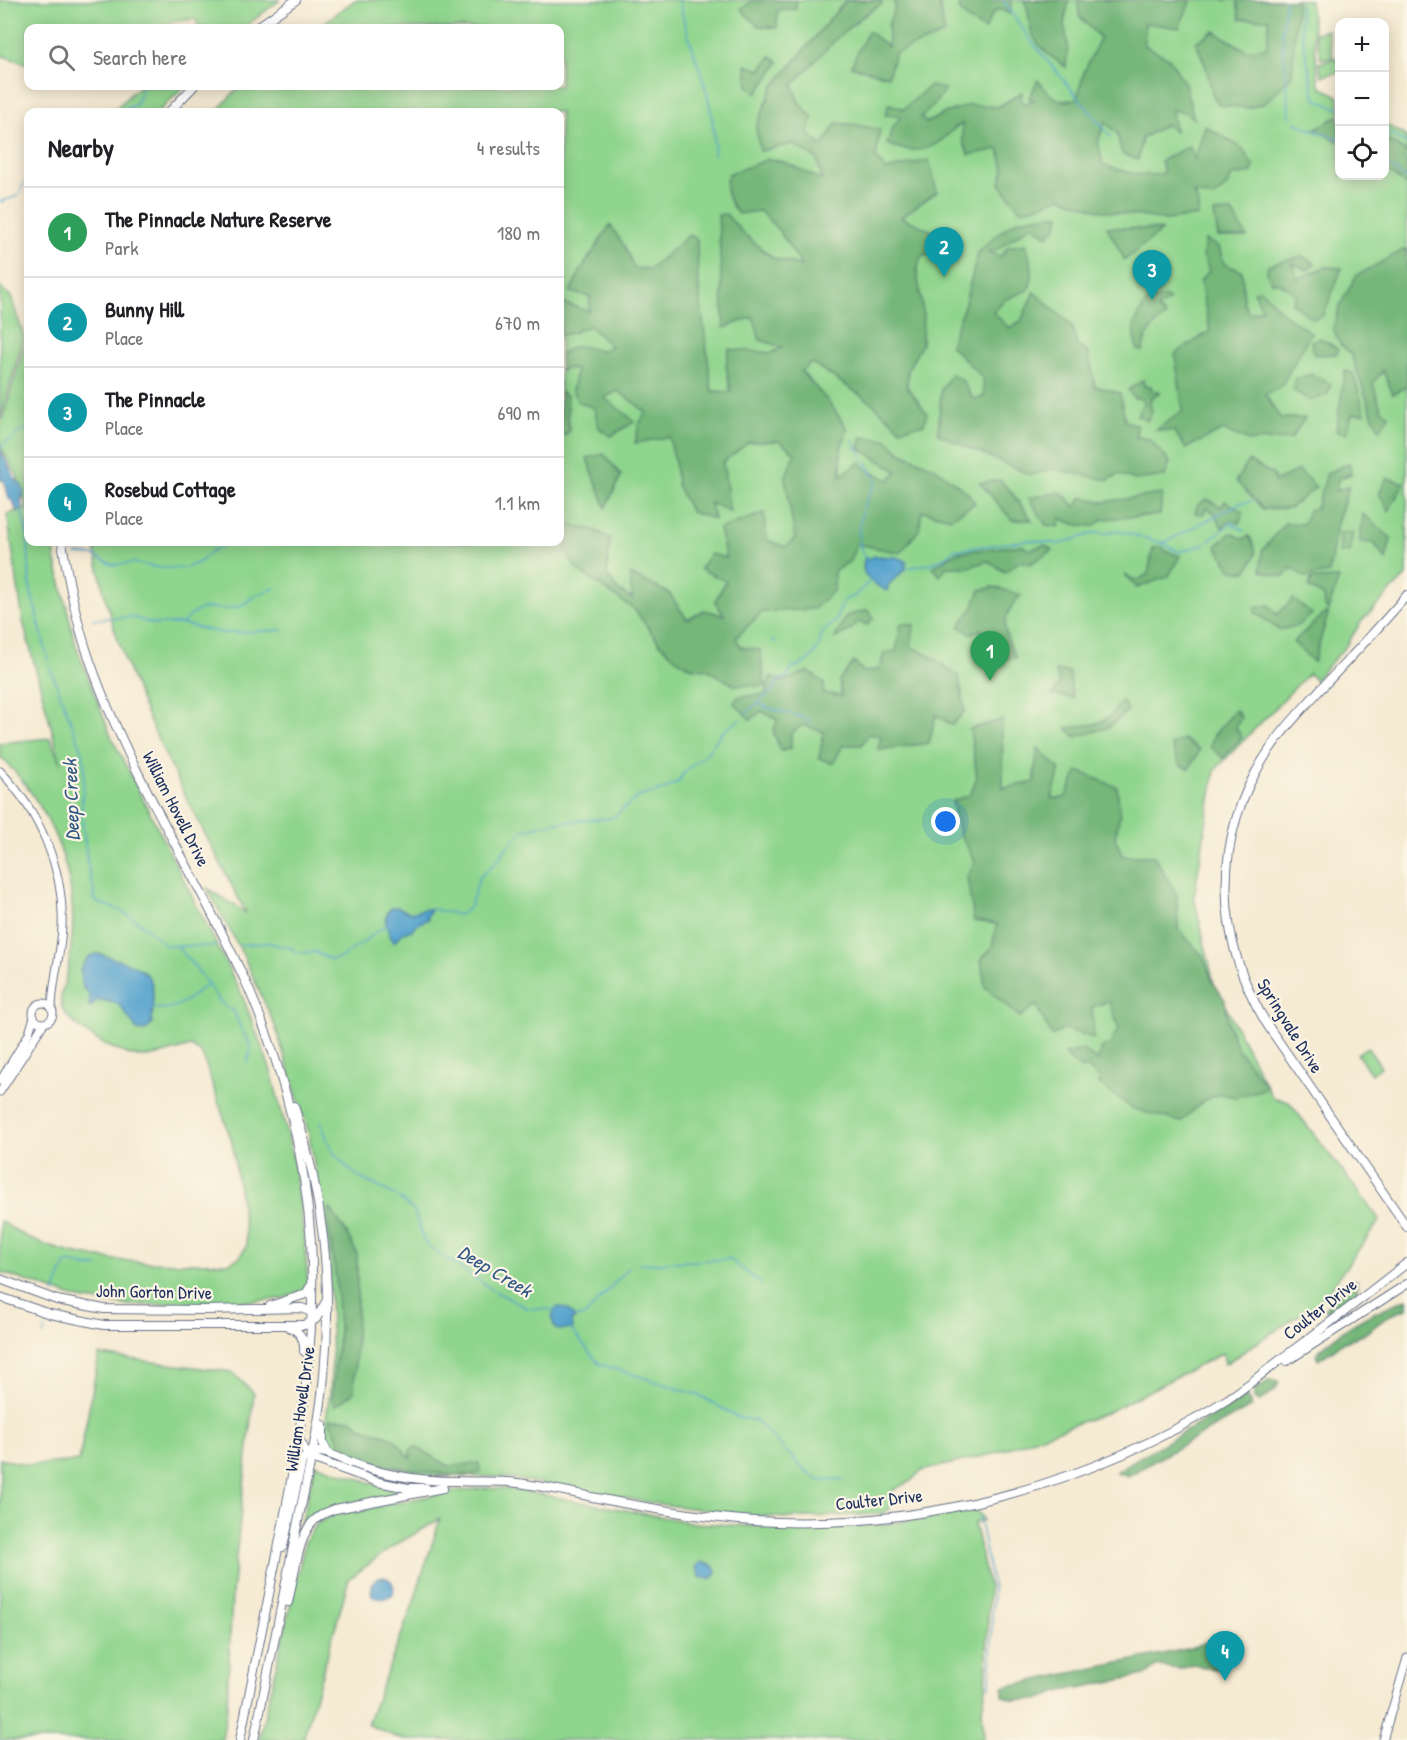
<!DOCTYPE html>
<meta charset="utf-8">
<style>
:root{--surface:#fff;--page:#f6f6f6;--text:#202124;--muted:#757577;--line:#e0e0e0;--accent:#1f6fb2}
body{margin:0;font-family:"Patrick Hand",sans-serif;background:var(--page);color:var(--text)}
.controls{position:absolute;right:18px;top:18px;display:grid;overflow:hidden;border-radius:12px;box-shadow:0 3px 15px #0003}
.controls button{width:54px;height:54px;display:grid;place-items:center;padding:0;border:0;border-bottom:2px solid var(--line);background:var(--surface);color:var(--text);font:30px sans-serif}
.you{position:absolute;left:946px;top:822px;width:21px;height:21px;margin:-15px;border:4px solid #fff;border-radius:50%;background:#1a73e8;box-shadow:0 0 0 9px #1a73e833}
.badge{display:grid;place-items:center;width:39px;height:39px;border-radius:50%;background:var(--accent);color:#fff;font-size:20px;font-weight:700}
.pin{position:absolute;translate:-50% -50px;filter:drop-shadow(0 2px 3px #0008)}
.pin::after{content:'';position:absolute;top:32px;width:21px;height:18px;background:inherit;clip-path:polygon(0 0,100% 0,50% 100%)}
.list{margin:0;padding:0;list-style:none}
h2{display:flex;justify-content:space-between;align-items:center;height:78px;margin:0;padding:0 24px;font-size:26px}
h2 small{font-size:20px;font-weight:400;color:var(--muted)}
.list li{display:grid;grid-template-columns:39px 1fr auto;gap:18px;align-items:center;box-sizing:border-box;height:90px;padding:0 24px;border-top:2px solid var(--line)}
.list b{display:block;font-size:22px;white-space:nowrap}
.list p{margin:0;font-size:20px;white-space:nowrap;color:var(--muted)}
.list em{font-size:20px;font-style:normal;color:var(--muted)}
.icon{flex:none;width:33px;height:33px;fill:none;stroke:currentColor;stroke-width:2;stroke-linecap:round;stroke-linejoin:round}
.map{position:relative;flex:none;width:1407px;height:1740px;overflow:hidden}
.search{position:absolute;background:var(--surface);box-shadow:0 3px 15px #0003;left:24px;top:24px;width:540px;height:66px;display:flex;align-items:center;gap:15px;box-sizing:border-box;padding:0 21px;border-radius:12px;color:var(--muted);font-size:22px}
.panel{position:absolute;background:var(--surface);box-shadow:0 3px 15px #0003;left:24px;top:108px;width:540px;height:438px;border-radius:12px}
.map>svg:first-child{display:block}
</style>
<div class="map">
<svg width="1407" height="1740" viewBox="0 0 1407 1740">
<rect width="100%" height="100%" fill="#fcf5e5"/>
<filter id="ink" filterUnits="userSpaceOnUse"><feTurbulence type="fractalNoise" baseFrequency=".0167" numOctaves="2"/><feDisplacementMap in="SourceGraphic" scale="12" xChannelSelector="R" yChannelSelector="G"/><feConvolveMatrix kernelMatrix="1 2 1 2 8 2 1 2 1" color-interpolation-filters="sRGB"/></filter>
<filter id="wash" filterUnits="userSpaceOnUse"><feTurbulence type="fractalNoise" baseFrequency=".008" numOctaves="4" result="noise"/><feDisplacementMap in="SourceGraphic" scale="24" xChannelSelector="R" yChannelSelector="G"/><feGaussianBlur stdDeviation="1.35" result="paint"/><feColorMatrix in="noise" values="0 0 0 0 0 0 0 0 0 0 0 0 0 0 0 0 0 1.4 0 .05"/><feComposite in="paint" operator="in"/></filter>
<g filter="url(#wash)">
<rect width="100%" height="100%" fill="#f5ead2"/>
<path fill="#90d58e" stroke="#568276" stroke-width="1.5" d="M0,0H280L243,28H197L198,27L197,21L194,19L171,22L165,28H28V64L0,55Z
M355,0H1310L1319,85L1339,97L1340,176H1384L1385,124L1407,137V575L1361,622L1346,646L1315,680L1309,673L1215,770L1194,897L1214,984L1272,1097L1289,1102L1380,1220L1322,1300L1225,1364L1223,1353L1106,1413L992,1454L921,1471L911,1481L893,1490L890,1509L880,1514L786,1518L738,1514L659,1504L502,1477L427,1476L355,1458L329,1448L324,1431L330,1392L332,1361L329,1251L309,1134L275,1026L244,957L207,888L246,913C186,795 114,675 94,542H560V112H216L240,86H560V28H317Z
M1327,30L1333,57L1321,59L1315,33Z
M1339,57V72L1322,76L1319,63Z
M139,86H185L158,112H112Z
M0,287L11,297L24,337L0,419Z
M28,334V542H54L55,558L76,646L111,736L242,995L271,1071L293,1157L304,1235L308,1283L306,1289L281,1299L206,1304L126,1305L79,1299L0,1272V1221C14,1229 29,1240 45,1245C104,1266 167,1262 229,1263L240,1257L247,1245L232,1142L202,1054L191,1046C175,1050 158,1057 142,1057C121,1057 65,1026 61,1004C59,995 65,983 67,973C70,961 71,949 72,937C78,869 48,803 0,756V743L50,738L61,764L23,621L7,514L27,509L17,475L0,446V426Z
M1367,1047L1381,1067L1371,1074L1357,1054Z
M99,1355L232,1372L254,1393L232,1593L227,1707L222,1740H0V1459L29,1465L79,1461Z
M315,1464L372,1483L406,1491L338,1507L300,1530Z
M485,1488L512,1489L695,1523L769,1527L828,1528L887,1524L973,1509L981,1515L983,1521L974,1523L989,1588L986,1690L982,1708L984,1740H403L367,1724L412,1607L440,1519L392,1547L349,1579L303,1740H259L305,1542C313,1526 319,1520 335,1515L455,1491Z"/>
<path fill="#74b679" stroke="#48726c" stroke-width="1.5" d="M754,0H796V9L778,10L777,28L758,26L741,9Z
M846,0H880L882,4C847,23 820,56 793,85L798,101L813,118L808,134L823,146L836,123L858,125L880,130L876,158L886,170L929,160L937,192L901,217L961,244L921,256L917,271L923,313L922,344L908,369L907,387L927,413L924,424L900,429L871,402L812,363L801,371L827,400L848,429L841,448V476L860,462L867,470L889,480L897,471L859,448L862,437L888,440L900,452L935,468L968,493L975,503L951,518L922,511L919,530L900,553L857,544L849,562L834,571V590L814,609L762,612L736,638L741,647L760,650L765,686L734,685L707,669L693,668L676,659L660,644L634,609L577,570L565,551L568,525L594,530L610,538L607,575L618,590L632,599L630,574L669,593L687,619L704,610L724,615L715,601L726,581L700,569L710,554L726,558L719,529L764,513L767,540L786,547L795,538L785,478L795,453L779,441L749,442L723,462L730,511L710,503L714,519L691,512L677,485L675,462L669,437L635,443L639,424L646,412L618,391L604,398L626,414L634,422L611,436L599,428L594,408L578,402L572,391L576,370L566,368L560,372V355C574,343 583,345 600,351L611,346L589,326L572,333L560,335V302L589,311L590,297L570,292L581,270L610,225L625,247L634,268L650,269L689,235L697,239L698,280L712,391L731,392L726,366L729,349L772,353L782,347L760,340L753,317L724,328L718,215L726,214L743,233L773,258L802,266L780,232L760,211L738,214C728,202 723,188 728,174L769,159L784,162L822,180L817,159L793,144L760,151L756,127L773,87Z
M894,0H939L945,34L895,53L888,76L851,66L868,31L888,47V25L895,7Z
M963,0H1011L1010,14L999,9L991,16L985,30L968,20L958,8Z
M1024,0H1069L1064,24L1068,45L1066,67C1053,58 1038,49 1032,33C1028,23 1030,10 1024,0Z
M1078,0H1191L1179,28L1145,23L1144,45L1169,58L1185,84L1194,119L1184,112L1172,110L1175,132L1167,124L1142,138L1138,160L1122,154L1117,133L1105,122L1098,142L1103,165C1123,171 1144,179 1164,173L1161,161L1189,146L1195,159L1205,126L1242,148L1254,167L1251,173L1232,176L1226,187L1213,198L1194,193L1198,203V216L1166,220L1098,210L1060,197L1036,207L1020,210L1000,184L1004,169L999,149L969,155L963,142L962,124C953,127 951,133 943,139C925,154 908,152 887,144L893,127L901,116L885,115L889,104L904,109L929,86L945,89L935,104L921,117L926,123L945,113L969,105L998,107L1022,92L1021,101L1023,104L1034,100L1029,98L1038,80C1048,93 1058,107 1077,98L1084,72L1100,38L1079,16Z
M1237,0H1297L1292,76L1265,103L1248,108L1219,105L1213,95L1206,67L1196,42L1214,31L1247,51L1267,47L1269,19H1240Z
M771,56L779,62L757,94L748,86L746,65L761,70Z
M1339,116V142L1314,129Z
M1385,139L1407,152V186L1385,169Z
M1232,212L1247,237H1218L1214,213Z
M1050,215H1060L1057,226L1047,236L1032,225L999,248L989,252L1001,256L1008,247L1025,244C1031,261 1036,274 1028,290L1004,300L993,312L1009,328L1021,321L1034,292L1072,326L1077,346L1088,352L1095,386L1120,393L1125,421L1137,425L1136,437L1149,439L1170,462L1165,476L1135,480L1119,474L1108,480L1053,469L1030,475L938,434L941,390L951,374L962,380L973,399L984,397L983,378L950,345L965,303L978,253L1001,231L1018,220Z
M1107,227L1162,230L1125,260Z
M1205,240L1219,247L1224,264L1242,271L1244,304L1249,313L1262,309L1254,291L1261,290L1285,315L1311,333L1280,388L1265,394L1280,418H1305L1291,439L1249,441L1223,430L1186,448L1174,431L1156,430L1183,411L1175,354L1210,331L1200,281L1209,271L1203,255Z
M1405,249L1407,254V386L1393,394L1383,371L1373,383L1381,409L1389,415L1380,430L1373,417L1351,354L1340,344L1333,328L1340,305L1356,276Z
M1302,256L1315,263L1307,270L1293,263L1297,279L1325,267L1342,268L1323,316L1313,319L1292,303L1296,295L1280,283L1271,282L1267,273L1268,265Z
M1162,276L1164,279L1158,282L1157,288L1159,292L1150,294L1138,286L1144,280Z
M1166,297L1170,300L1157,308L1166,316C1154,325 1144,335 1143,351L1138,350C1129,329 1135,322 1146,302Z
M1320,338L1338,349L1337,354L1314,355L1311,341Z
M1345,371L1353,373L1365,414H1352L1347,433L1336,431Z
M1311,374L1331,384L1327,395L1310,401L1293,390L1295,379Z
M1143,380L1144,386H1151L1152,391L1160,392L1159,394L1151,397L1150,404L1152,411L1147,421L1137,415L1144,402L1139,398H1134L1128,390Z
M560,392L567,396L569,431L564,436L560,433Z
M604,454L621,475L606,508L587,458Z
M1248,461L1273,474L1275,482L1298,470L1316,487L1290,508L1263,509L1236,481Z
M1349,463L1351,474L1338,479L1336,491L1349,486L1337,523L1329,573L1305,577L1292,568L1283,577L1261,571L1262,551L1285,523L1303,524L1309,510L1316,509L1327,473Z
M1387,478L1404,483L1389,511L1379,494Z
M1000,480L1012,493L1032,520H1012L980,483Z
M1061,492L1076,507L1082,497L1103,502L1162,494L1160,515L1103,519L1094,526L1078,525L1061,519L1059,527L1046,525L1029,498Z
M1207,499L1221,507L1225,501L1244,512L1239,523L1231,520L1222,528L1215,513L1206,508L1203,514L1195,513L1198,505Z
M1363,514L1391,538L1386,560L1374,543L1360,542Z
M1353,532L1350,552L1340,553V533Z
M1231,533L1243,539L1249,536C1260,554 1256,556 1246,572L1231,570L1216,546Z
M1022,545L1029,550L1044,545L1053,550L1030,564L1020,561L1005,572L988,561L969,567H946L940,576L933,567L958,552Z
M1162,547L1166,551L1180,556L1169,576L1137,588L1125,575L1137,581L1148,574L1153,548Z
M1339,578L1328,610L1325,607L1324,596L1309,588L1311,579Z
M994,587L1021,595C998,619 1003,631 1016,658L993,659L981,629L971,634L959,626L973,608L980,590Z
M1293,599L1312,614L1297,626L1279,630L1255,612V607L1269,605L1277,615Z
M867,610L874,617L868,625L858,622L851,630L835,638L846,616Z
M1326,612L1328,614L1314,662L1293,642Z
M901,623L914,625L911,647L928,654L959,677L965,711L952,725L936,715L929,743L878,750L881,736L868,734L862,745H843L833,764L819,758L824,732L803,725L791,733V748L781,751L773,731L778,720L761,711L751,720L734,703L738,697L767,694V686L771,676L782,682L808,671L824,683L823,693L841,696L839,680L854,662L864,672L880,669L884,653L896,651Z
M1056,671L1069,672L1073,698L1052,695L1059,684Z
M1122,701L1128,710L1109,727L1076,737L1066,728L1096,724L1110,717Z
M1236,710L1241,717L1236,728L1242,738L1223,758L1210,746L1214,735Z
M1002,720L1003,788L1035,782V769L1038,748L1060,770L1052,798H1065L1078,771L1117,787L1120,814L1115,838L1123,856H1154L1177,895L1178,929L1203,956L1213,982L1225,1000L1228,1023L1237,1048L1268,1088L1236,1097L1220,1094L1203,1101L1181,1122L1134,1109L1099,1084L1101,1079L1086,1067L1081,1069L1064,1054L1083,1050L1098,1061L1101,1049L1110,1044L1119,1028L1109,1001L1092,1007L1094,1038L1065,1029L1052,1036L1036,1005L1020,1017L985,987L981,960L992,947L997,924L974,921L967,877L975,861L959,833L952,801L970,795L977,777L970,729Z
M1183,739L1200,750L1189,769L1180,765L1171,745Z
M330,1208L346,1232L357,1254V1310L354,1392L335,1406L332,1397L339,1329L336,1280L328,1223V1212Z
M1357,1280V1293L1332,1317L1325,1309L1345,1282Z
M1407,1299V1309L1390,1315L1363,1335L1345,1342L1318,1360L1316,1354C1340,1328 1374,1311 1407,1299Z
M1270,1380L1279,1382L1276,1389L1261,1401L1254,1399V1390Z
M1246,1396L1252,1406L1128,1476L1116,1472C1157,1444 1203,1424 1246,1396Z
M329,1419H352C365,1434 379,1429 395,1440C402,1445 403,1453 411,1458L410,1450L416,1447L449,1466L479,1463L480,1472L473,1475L455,1476L382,1465L340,1443Z
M1208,1641L1215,1643V1657L1222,1661L1220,1670L1193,1665L1180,1669L1158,1666L1145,1675L1058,1692L1038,1700H1014L1003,1696V1687L1191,1648Z"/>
<path fill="#53a2cd" stroke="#376896" stroke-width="1.5" d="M0,449L16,480L22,485L24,493L21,500L23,511L16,510L13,501L9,499L4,480H0Z
M874,556C884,557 899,555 907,562L904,564L907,568L889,584L887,591C872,583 858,576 865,557L870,559Z
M392,907H397L411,913L424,909H432L427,916L428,919L415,925L412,930L403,933L394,942C387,932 381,917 392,907Z
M96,954C103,954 110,958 118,960C160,972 153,986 152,1024L145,1031L137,1030L119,1004L97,999L91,1007L89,1006L90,996L83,988L80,970L88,957Z
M558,1307C567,1307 571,1311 575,1319L571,1320L572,1329L557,1330C550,1319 550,1316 558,1307Z
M700,1562L713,1566L716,1571L714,1576L709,1579L700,1577L696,1567Z
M383,1577C392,1579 395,1585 393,1594C387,1599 379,1600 372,1596C370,1586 373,1578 383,1577Z"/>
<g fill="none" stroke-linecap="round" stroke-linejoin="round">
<path stroke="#53a2cd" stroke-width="1.5" d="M679,0C690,53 718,101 714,155
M1003,0L1031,41L1111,137
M1285,0L1282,31L1290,117
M1300,4L1301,29L1315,99L1340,109
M127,109L135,112
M114,112L136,105L142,86
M1295,122L1310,129L1340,139
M1384,130L1407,144
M1384,162L1407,179
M0,202L18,196L28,175
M853,441L877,481C864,500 851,536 865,558
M0,447L28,427
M21,509L28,538L30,587L44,643L50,668L78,740C91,764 80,789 82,814C83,833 86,852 89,871C91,881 95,887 94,898L98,903C124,908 147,927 165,945L177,946C184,955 192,963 199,972C212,987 215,1003 234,1011L240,1027L251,1046L248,1062
M1164,543L1240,503L1252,501
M76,554L93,555L113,565L132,563L162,568H185L200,562L213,550L223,546L229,542
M907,568L933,563L948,556L954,550L1030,540L1059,544L1094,533H1108L1119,531L1162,543L1179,552L1205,544L1231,523L1244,530
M93,619L131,617L154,624H182L222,633L283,630
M182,624C207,597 210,614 237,607C243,606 248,600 253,597C259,593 268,591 275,588
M772,640L776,642
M758,703C775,714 793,711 810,721
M746,713L773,690L779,680L787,677L792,668C810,664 820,650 822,632L835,622L844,600L853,597L871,580
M432,909L460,915L470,907L479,878L498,860L507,847L524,830L550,823L612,818L638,797L663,790L678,782L685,771L706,754L722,732L741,719
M240,945L268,943L291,948L297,953L315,952L331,960L344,956L386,925
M178,946H216
M152,1008C174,1013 191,998 207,984
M320,1121L332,1151L348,1168L360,1178L395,1195L414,1211L425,1244L496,1292L527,1308L555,1310
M639,1264L730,1259L761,1284
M54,1294L65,1264C76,1261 89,1271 98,1266
M575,1317L585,1316L629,1267
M570,1328L599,1364L699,1395L739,1418L757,1421L806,1472L821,1481L843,1479
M43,1335L45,1329
M979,1517L993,1589L990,1688"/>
</g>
</g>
<g filter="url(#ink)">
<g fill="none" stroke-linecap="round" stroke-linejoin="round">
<defs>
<path id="tertiary" d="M0,771C39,811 65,870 62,927C61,955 52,982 52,1010
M33 1013a10 10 0 1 1 20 0a10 10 0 1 1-20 0Z
M0,1081L29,1033L34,1017
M0,1092L44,1023
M1383,1740L1407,1658"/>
<path id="secondary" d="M1407,595C1378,629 1347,661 1317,693C1301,711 1283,729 1270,749C1210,836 1214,942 1270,1029L1407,1227"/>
<path id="primary" d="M256,28L296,0
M169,112L194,86
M62,542C68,579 75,616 87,652C126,770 197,874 248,987C283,1068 305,1154 311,1242C317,1337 301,1431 283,1524C269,1596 254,1668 240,1740
M0,1279L57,1300L104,1309L206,1310L302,1308L315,1314
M0,1297L50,1314L104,1325H305L316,1319L327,1300
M270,1306L306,1294L310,1287
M289,1327C300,1331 305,1340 304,1351
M1287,1361L1407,1284
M323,1425V1443L328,1453
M299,1439L307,1454L317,1460L378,1482L408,1488H426
M307,1454C321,1448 334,1456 347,1461C382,1475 418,1481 456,1481C474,1482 492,1481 509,1482C541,1485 572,1493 602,1499C653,1509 703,1518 754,1521C919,1531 1088,1486 1228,1399C1246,1387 1263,1373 1280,1360C1323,1328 1365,1296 1407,1263
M283,1547L302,1461L307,1454
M288,1602C293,1582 298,1539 311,1524C317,1516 326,1512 335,1509L443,1488
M254,1740C269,1669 283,1598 297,1526C307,1476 320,1426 324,1375C333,1281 323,1195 294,1106"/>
</defs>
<use href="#tertiary" stroke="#677087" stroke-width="9"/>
<use href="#secondary" stroke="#677087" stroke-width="10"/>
<use href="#primary" stroke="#677087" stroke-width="10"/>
<use href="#tertiary" stroke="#fff" stroke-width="7"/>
<use href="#secondary" stroke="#fff" stroke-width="8"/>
<use href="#primary" stroke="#fff" stroke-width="8"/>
</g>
</g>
<g text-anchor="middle" stroke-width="4.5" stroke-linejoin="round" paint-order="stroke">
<g font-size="18" fill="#1b2f5e" stroke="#fcf5e5">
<text transform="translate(176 809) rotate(63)" y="6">William Hovell Drive</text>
<text transform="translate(1290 1026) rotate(58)" y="6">Springvale Drive</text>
<text transform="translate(154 1292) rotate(1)" y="6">John Gorton Drive</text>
<text transform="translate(1320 1309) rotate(-38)" y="6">Coulter Drive</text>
<text transform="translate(300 1409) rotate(-82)" y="6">William Hovell Drive</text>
<text transform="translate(879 1500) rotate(-6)" y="6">Coulter Drive</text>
</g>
<g font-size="20" font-style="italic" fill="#2f5785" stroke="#fcf5e5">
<text transform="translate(71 800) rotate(-92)" y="7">Deep Creek</text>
<text transform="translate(495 1271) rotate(31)" y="7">Deep Creek</text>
</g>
</g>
</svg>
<div class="controls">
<button>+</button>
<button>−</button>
<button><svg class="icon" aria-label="locate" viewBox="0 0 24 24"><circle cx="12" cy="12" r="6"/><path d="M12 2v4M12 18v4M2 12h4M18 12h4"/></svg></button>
</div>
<div class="you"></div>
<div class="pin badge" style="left:990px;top:681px;background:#2e9e5b">1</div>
<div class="pin badge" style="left:944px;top:277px;background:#0f9aa8">2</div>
<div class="pin badge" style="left:1152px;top:300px;background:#0f9aa8">3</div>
<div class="pin badge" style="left:1225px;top:1681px;background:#0f9aa8">4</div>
<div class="search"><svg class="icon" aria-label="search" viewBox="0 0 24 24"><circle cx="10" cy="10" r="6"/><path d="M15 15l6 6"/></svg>Search here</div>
<section class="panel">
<h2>Nearby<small>4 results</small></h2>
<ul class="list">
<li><span class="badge" style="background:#2e9e5b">1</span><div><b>The Pinnacle Nature Reserve</b><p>Park</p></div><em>180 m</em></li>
<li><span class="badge" style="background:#0f9aa8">2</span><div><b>Bunny Hill</b><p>Place</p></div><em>670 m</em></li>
<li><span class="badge" style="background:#0f9aa8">3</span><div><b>The Pinnacle</b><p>Place</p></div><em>690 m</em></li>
<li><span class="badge" style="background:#0f9aa8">4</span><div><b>Rosebud Cottage</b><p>Place</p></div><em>1.1 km</em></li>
</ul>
</section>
</div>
